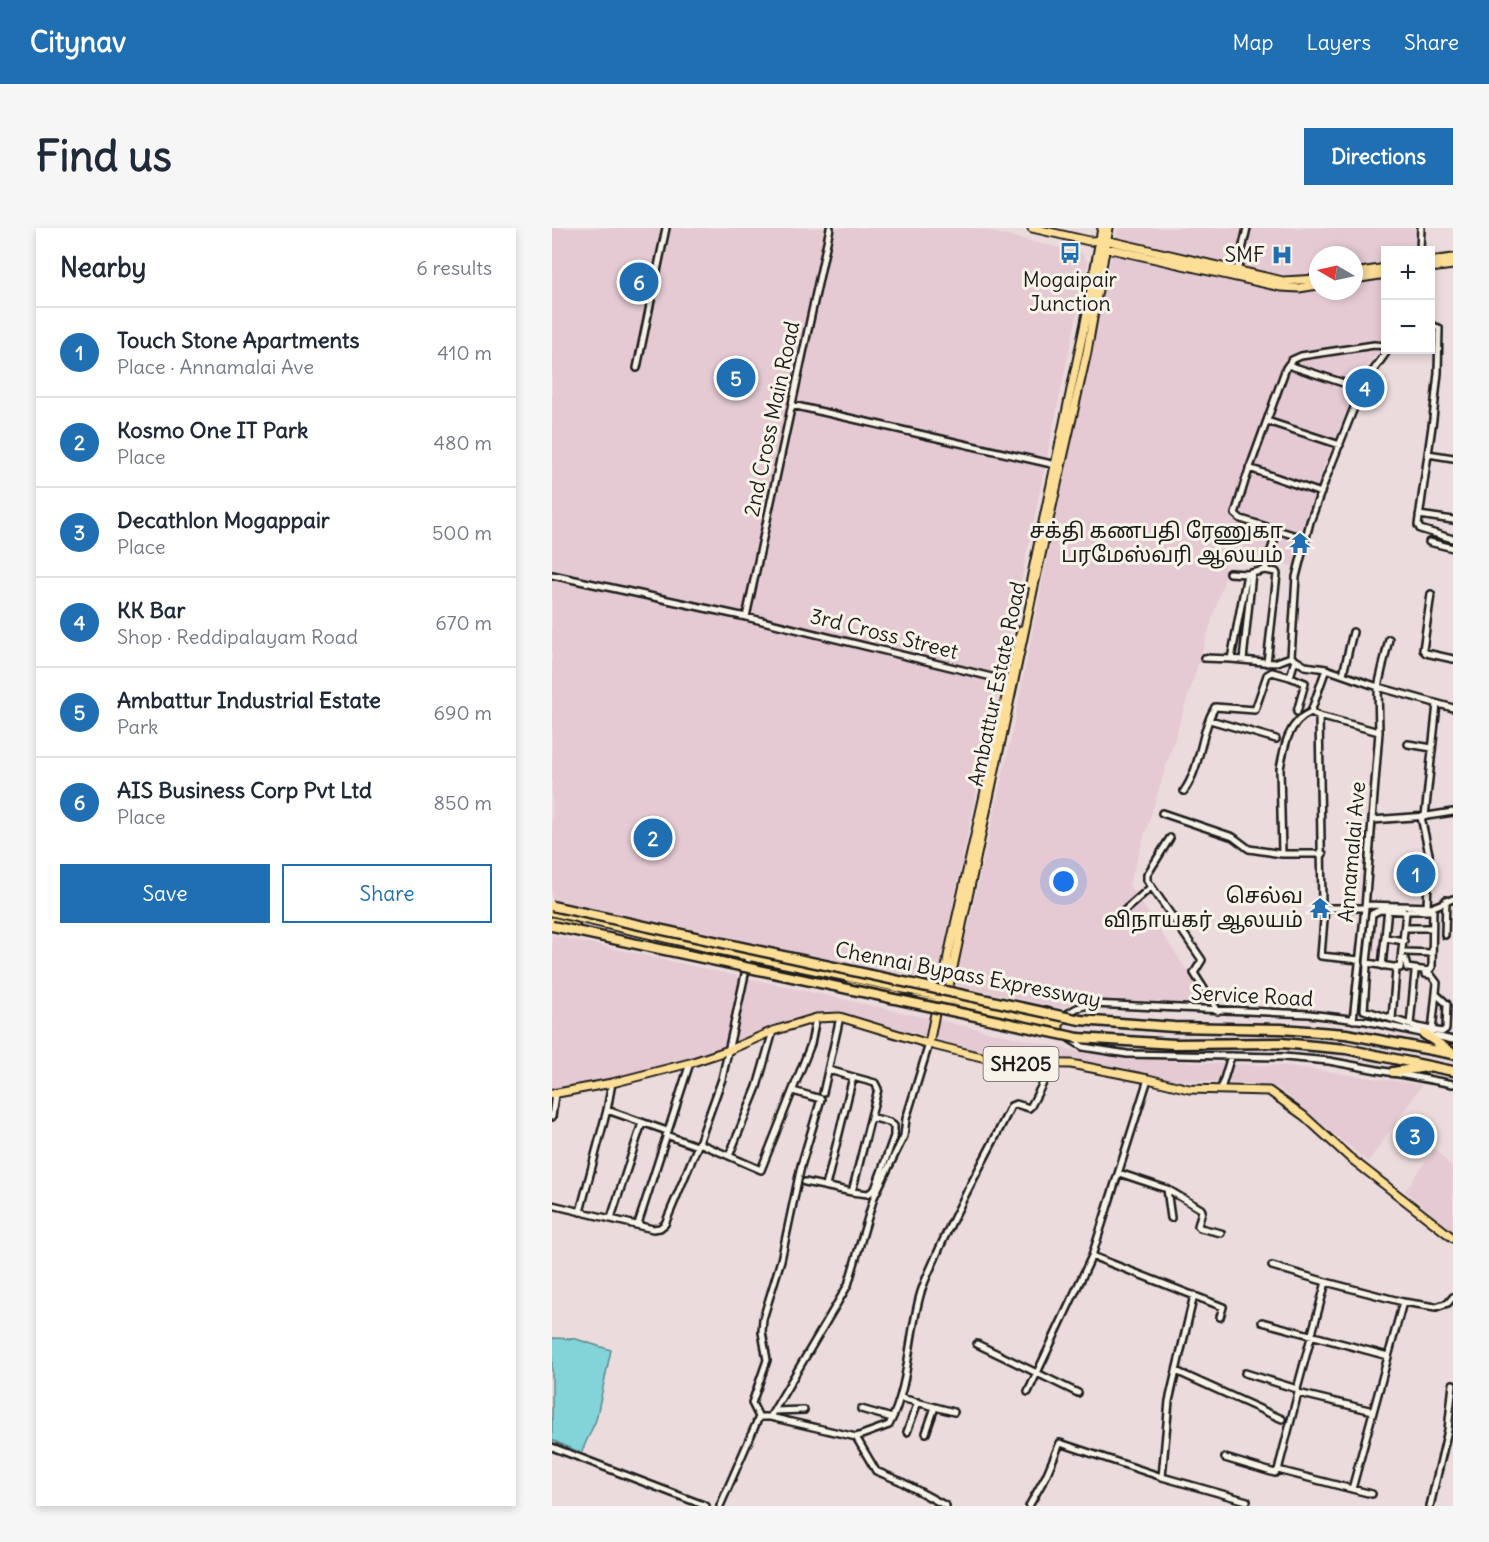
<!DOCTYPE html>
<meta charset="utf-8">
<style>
:root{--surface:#fff;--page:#f6f6f7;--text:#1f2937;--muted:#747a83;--line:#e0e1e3;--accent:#1f6fb2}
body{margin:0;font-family:Delius,"Noto Sans Tamil",sans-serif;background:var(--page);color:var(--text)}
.controls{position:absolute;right:18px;top:18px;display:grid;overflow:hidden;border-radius:0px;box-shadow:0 3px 9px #0003}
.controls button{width:54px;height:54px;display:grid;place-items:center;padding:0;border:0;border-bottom:2px solid var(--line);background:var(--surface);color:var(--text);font:30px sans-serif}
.compass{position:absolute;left:757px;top:18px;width:54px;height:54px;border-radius:50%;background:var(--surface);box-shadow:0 3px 9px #0003;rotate:279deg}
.you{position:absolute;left:512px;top:654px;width:21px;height:21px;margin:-15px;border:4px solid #fff;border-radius:50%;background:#1a73e8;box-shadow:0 0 0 9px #1a73e833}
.badge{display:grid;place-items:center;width:39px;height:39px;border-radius:50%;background:var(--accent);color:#fff;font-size:20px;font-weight:700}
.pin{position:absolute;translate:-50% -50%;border:3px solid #fff;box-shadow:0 2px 6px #0006}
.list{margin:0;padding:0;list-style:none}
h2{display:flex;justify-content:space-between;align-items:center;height:78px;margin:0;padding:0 24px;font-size:26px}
h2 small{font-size:20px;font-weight:400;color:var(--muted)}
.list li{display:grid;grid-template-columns:39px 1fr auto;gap:18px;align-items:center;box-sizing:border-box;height:90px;padding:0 24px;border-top:2px solid var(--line)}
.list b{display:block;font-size:22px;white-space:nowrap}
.list p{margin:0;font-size:20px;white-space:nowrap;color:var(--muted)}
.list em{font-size:20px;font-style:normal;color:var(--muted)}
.actions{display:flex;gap:12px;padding:18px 24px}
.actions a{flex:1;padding:14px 0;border:2px solid var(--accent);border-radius:0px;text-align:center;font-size:21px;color:var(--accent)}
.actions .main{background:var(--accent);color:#fff}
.map{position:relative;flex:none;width:901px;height:1278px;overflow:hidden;border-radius:0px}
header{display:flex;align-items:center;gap:36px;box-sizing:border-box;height:84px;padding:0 30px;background:var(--accent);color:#fff}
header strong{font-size:28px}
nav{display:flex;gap:33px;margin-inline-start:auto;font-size:21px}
.intro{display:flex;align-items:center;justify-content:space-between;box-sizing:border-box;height:144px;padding:0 36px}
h1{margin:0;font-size:42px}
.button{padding:15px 27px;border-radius:0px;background:var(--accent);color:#fff;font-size:21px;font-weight:700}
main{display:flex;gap:36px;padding:0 36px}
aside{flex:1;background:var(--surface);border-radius:0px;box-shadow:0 3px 9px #0003}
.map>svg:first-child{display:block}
</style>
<header>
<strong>Citynav</strong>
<nav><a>Map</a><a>Layers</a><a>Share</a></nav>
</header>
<div class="intro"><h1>Find us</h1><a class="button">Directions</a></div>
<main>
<aside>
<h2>Nearby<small>6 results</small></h2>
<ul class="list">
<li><span class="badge">1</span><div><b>Touch Stone Apartments</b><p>Place · Annamalai Ave</p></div><em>410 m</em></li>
<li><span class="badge">2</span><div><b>Kosmo One IT Park</b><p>Place</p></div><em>480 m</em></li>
<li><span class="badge">3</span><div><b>Decathlon Mogappair</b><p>Place</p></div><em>500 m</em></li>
<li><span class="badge">4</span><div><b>KK Bar</b><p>Shop · Reddipalayam Road</p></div><em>670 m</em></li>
<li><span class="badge">5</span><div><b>Ambattur Industrial Estate</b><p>Park</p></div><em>690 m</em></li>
<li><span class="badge">6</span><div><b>AIS Business Corp Pvt Ltd</b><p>Place</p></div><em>850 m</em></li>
</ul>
<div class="actions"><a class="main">Save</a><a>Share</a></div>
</aside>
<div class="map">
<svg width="901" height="1278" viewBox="0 0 901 1278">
<rect width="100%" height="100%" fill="#ecdbdc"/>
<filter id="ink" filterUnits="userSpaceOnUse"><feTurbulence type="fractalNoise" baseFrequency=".0167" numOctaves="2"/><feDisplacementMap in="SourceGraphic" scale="12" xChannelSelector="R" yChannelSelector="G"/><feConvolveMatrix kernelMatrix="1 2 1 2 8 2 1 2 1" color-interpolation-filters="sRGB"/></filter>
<g filter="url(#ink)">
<path fill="#e5cad3" d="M0,0H422L530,25L536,34L385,752L192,714L0,671Z
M566,0H863L862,22H834L833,34L802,39V27H766V45L747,47L724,46L564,9Z
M560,26L730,62L802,63V56L833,51V113L811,145L771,240L742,338L673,324L672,353L577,657L658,776L535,770L508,780L403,757L458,514L538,120Z
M0,707L539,826L651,835L737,838L870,857L816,934L726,860L700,856L631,853L552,837L444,828L302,788L270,784L153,826L60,851L0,861Z
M883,920L901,941V1005L853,963Z"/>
<path fill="#83d4d9" stroke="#5a8a8d" stroke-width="1.5" d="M0,1110L24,1111L59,1122L44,1192L29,1225L0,1212Z"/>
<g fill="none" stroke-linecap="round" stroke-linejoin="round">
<defs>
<path id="minor" d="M868,22L869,0
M685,44L695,0
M878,97L887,100L886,145L881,191L866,297L868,301L901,311
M736,137L810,161
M85,140L114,0
M240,177L504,237
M715,193L788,217
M876,226L901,230
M697,240L769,265
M867,287L901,292
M725,303L713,342L695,346L679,431L722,435L739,429
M754,311L689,291L683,286L693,253L734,140L740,132L749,128L822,117L834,118
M877,314L901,320
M713,342L724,344L725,346L715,435
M677,345L695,346
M0,347L194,389L460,454
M879,366L871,422L874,425L901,431
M194,389L278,0
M739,429L744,349L758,294L773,253L811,157L836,122
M652,430L679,431
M740,430L753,438L774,441L826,459L901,480
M691,432L700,345
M774,441L759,484L767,488L770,676L774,680H813
M791,446L801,404
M738,449L753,455L745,484
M759,484C736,494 732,518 728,541L730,626H771
M767,488L827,504
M658,492L724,511
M856,516L880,520
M632,563C650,537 648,504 663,479L703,482L715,447L720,444L738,449L743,432
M610,585L681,609L697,621L730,626
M873,588L885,476
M869,589L877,626L875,679
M820,592L875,588L901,584
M618,610L595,647V652L650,732L642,745L666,783
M813,677L881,679L901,671
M773,679L769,728L807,732
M573,682L599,659
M828,682L851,683L854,685L848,740L815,735L820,686Z
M857,683H881
M855,700H880
M893,707L894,672
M833,710L852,713
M854,724L880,725
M853,731L855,740L877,743L880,739L881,679
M815,738L812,782L865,799L890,804L894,801L895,776L884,766
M830,738L836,680
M873,746L879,747L885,755L880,803
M510,789L525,780L540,776L757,786L814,793L901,812
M840,791L844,742
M801,792L813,680L827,504L826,459L837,411
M858,797L863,744
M518,811L531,819L575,826L732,829L777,833L901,856
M669,861L679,828
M271,865L288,789
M55,882L115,903
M0,889L3,866
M114,907L145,918
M147,915L209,942L259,816L264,790
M177,928L205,859L221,803
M567,945L615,961L649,981L650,983L646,998L648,1000L669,1005
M253,954L300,964L326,861L323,855L301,849
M274,958L301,849L277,842
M615,961L619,990
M300,964L316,966L323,961L342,908V898L337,894L319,889
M0,977L101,1001L108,1000L113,996L147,915L170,851L197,728
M28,984L55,882L60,855
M59,990L90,895
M86,996L138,835
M540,1028L671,1079L668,1089
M720,1038L774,1054
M851,1074L800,1261L726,1242L746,1165L745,1161L774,1054L851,1074L884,1079L896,1075L901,1069
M710,1094L836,1128
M425,1116L526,1165
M624,1143L730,1191
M693,1145L745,1161
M476,1164L540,1028L596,851
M746,1165L821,1183
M349,1170L402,1184
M309,1181L340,1190
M222,1183L252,1182
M207,1189H218L304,1209L337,1197C358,1158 356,1107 369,1064C373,1051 380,1038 385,1026C407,975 435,928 459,878L464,876L477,880L479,878L501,836
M207,1189L200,1175L215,1132L210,1104L211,1091L229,1032L249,938L269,871L241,863
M218,1189L296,1057L322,969L352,908L354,891L377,816
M355,1204L366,1174
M374,1205L383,1179
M304,1209L324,1243L348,1253L394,1278
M0,1219L154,1278
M673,1230L723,1245L726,1242
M610,1249L617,1173L642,1067
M800,1261L820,1266
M168,1278L207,1189
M477,1278L494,1248L508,1215L610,1249L695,1273
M878,1278L896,1202L901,1156"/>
<path id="major" d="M480,0L537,13L553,12L731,53L766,51
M550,19L729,59L747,60L766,57
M878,33L901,30
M878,40L901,37
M802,45L834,40
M802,51L834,46
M478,356L533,95L550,0
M0,684L157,720L509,794
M0,693L24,699
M296,757L347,768
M363,771L507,800
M388,776L396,728L469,402
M393,777L482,358L535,124L557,0
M377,816L385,775
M0,866L60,855L138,835L177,822L221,803L264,790L288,789L377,816L454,835L519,836L596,851L637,861L717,863L752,888L797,929L901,1010"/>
<path id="highway" d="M528,792L622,799L729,801L794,806L901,826
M872,806L899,824
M526,810L622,816L730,815L794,821L901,843
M841,844L875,839"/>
</defs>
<use href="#minor" stroke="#1c1c1c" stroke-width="10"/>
<use href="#major" stroke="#1c1c1c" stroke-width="11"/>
<use href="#highway" stroke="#1c1c1c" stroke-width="13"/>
<use href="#minor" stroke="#f7f3e8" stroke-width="5"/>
<use href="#major" stroke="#fcde96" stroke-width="7"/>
<use href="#highway" stroke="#fcde96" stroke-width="8"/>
<defs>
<path id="highway-bridge" d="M0,678L528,792
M0,698L526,810"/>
</defs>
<use href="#highway-bridge" stroke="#1c1c1c" stroke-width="13" stroke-linecap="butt"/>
<use href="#highway-bridge" stroke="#fcde96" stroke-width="8"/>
</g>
</g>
<defs>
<symbol id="bus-bare" viewBox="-9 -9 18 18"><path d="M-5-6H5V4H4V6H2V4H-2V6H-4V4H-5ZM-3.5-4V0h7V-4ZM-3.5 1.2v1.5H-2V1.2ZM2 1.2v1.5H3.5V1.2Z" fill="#1f6fb2" stroke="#f7f3e8" stroke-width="2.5" paint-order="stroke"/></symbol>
<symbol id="hospital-bare" viewBox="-9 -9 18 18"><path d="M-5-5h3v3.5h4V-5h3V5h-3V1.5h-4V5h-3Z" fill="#1f6fb2" stroke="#f7f3e8" stroke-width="2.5" paint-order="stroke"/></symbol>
<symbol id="temple-bare" viewBox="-9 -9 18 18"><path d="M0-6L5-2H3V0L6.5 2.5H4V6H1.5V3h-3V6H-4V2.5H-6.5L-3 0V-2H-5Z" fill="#1f6fb2" stroke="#f7f3e8" stroke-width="2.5" paint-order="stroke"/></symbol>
</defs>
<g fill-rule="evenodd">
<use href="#bus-bare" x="503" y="10" width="30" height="30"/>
<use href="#hospital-bare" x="715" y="12" width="30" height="30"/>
<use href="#temple-bare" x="733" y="300" width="30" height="30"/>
<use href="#temple-bare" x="753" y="665" width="30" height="30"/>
</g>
<g text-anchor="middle" stroke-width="6" stroke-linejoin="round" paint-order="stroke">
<rect fill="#f7f3e8" stroke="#5e5c59" stroke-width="1.5" x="431.5" y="819" width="75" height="34" rx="4.5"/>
<g font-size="20" font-weight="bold" fill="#1c1c1c">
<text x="469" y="843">SH205</text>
</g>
<g font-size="21" fill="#1c1c1c" stroke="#f7f3e8" text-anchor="end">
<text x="713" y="34">SMF</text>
<text x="518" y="59" text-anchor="middle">Mogaipair<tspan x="518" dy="24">Junction</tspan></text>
<text x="731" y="310">சக்தி கணபதி ரேணுகா<tspan x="731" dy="24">பரமேஸ்வரி ஆலயம்</tspan></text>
<text x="751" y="675">செல்வ<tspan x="751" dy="24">விநாயகர் ஆலயம்</tspan></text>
</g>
<g font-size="21" fill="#1c1c1c" stroke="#f7f3e8">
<text transform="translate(220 191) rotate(-78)" y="7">2nd Cross Main Road</text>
<text transform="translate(332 406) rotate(14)" y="7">3rd Cross Street</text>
<text transform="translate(445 456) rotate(-78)" y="7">Ambattur Estate Road</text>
<text transform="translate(800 624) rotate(-85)" y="7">Annamalai Ave</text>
<text transform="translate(416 747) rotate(11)" y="7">Chennai Bypass Expressway</text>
<text transform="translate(700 768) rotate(3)" y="7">Service Road</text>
</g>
</g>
</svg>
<div class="controls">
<button>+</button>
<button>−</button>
</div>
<svg class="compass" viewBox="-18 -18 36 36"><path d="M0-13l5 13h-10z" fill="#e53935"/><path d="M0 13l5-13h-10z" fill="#747a83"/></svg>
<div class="you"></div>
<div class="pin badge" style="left:864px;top:646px">1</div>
<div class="pin badge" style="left:101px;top:610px">2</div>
<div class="pin badge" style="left:863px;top:908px">3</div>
<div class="pin badge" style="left:813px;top:160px">4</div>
<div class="pin badge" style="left:184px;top:150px">5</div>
<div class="pin badge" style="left:87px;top:54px">6</div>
</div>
</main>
